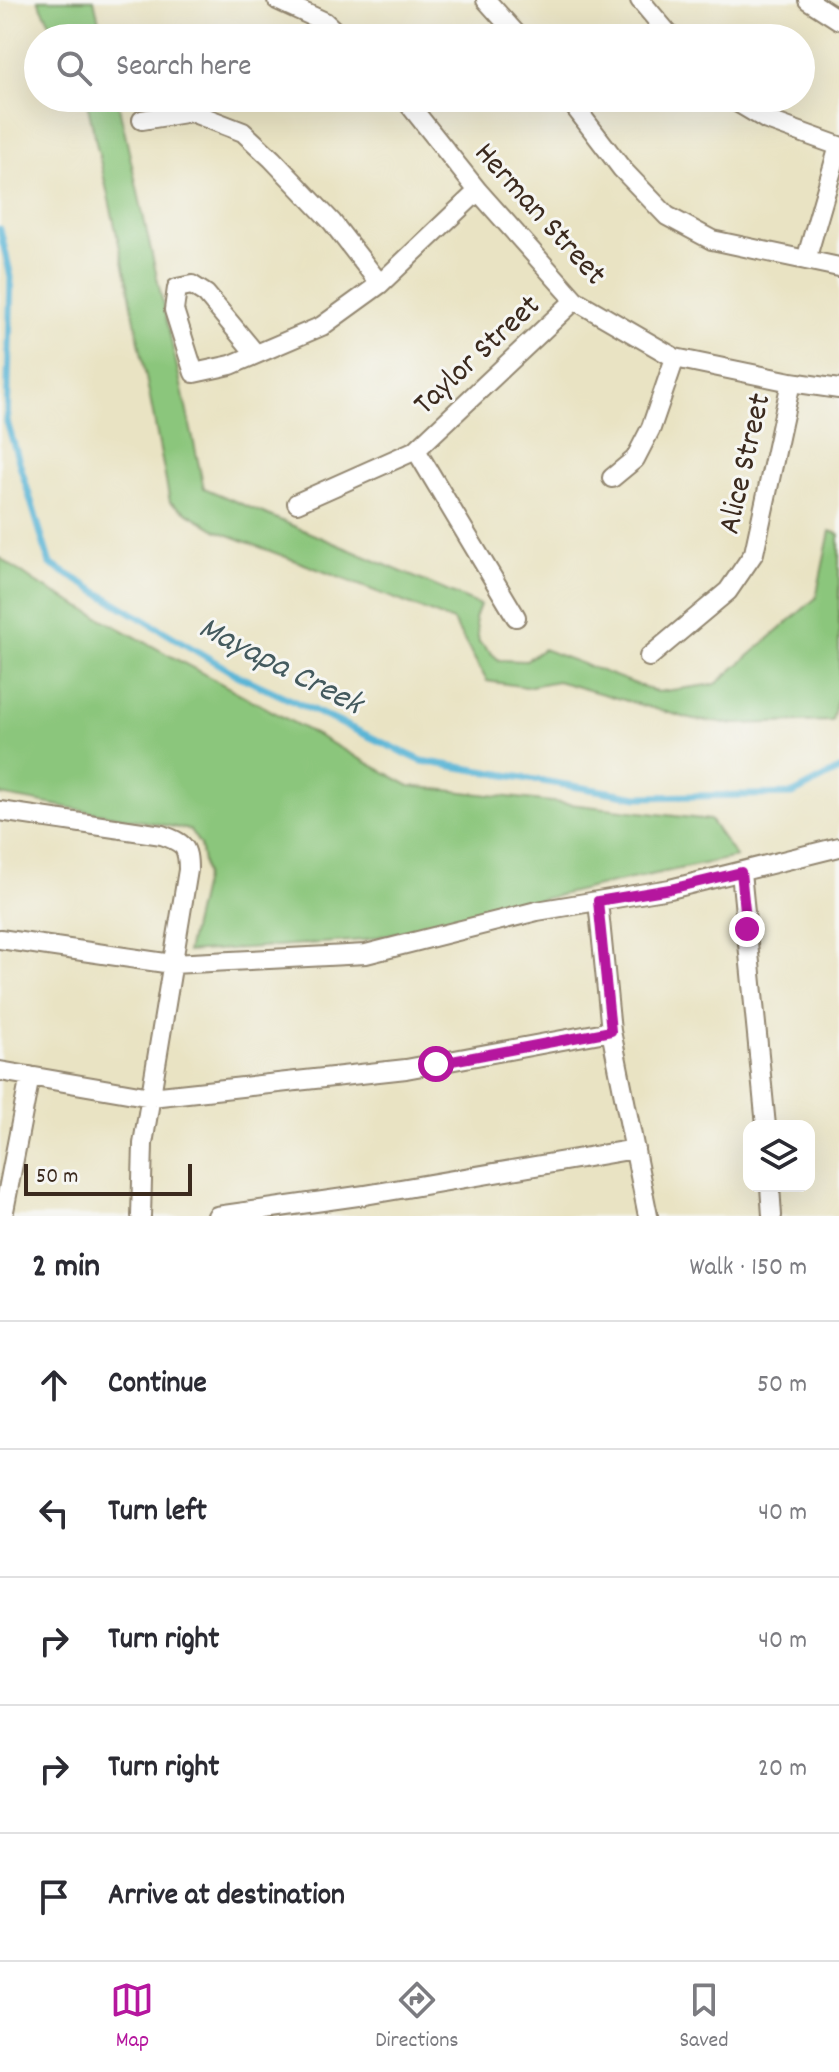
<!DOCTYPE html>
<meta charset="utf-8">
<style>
:root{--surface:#fff;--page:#f2f2f3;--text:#2b2b33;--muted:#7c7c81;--line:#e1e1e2;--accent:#b5179e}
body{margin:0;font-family:Dekko,sans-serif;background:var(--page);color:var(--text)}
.controls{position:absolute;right:24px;bottom:24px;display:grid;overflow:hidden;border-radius:16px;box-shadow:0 8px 32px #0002}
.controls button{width:72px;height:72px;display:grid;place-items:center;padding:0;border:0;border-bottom:2px solid var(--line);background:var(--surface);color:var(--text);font:40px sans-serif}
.scale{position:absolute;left:24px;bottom:20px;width:168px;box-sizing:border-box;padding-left:8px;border:4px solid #3b2a1e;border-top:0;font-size:22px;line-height:28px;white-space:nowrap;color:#3b2a1e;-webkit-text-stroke:6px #f6f6f2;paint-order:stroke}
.stop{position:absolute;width:24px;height:24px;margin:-18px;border:6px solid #b5179e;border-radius:50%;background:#fff}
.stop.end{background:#b5179e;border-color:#fff;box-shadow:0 2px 8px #0008}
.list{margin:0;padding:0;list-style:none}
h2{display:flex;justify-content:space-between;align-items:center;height:104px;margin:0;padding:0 32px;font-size:34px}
h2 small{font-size:26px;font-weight:400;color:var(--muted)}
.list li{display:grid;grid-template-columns:52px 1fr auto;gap:24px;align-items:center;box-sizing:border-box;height:128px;padding:0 32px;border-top:2px solid var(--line)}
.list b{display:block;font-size:30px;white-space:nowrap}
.list em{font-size:26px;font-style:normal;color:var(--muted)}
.icon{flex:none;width:44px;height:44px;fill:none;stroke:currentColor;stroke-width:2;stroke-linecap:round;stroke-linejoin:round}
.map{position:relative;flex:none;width:839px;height:1216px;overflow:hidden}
.search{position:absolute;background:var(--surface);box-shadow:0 8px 32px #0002;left:24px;right:24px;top:24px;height:88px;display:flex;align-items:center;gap:20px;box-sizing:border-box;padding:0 28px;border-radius:44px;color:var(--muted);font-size:30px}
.sheet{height:744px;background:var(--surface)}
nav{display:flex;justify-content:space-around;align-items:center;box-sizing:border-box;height:112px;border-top:2px solid var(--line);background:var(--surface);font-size:22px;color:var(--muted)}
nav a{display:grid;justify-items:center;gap:4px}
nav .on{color:var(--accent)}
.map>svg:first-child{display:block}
</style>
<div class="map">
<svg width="839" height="1216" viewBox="0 0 839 1216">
<rect width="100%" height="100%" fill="#f6f6f2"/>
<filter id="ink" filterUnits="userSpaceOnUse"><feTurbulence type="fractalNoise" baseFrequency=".0125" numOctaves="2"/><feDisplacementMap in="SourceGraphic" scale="16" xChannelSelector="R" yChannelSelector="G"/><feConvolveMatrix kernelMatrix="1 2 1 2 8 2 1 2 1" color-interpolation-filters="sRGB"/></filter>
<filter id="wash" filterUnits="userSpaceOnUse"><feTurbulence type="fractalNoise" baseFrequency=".006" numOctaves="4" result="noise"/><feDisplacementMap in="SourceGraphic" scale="32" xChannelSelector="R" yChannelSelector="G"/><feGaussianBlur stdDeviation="1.8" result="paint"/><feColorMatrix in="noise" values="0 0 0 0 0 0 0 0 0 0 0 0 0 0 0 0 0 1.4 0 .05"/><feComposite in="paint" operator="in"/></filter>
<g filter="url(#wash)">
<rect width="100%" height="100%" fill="#e9e3c3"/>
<path fill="#8bc67b" stroke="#63784c" stroke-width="2" d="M38,0H94L103,38H58Z
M86,98H117L204,488L480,605L475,618L479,642L499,660L525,661L543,649L657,692L716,684L816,598L830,531L839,534V691L832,721L736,724L694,720L557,681L526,687L487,681L453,621L218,531L170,502L127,279Z
M0,558L38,584L410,786L710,820L736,857L603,885L365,940L187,952L205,874L200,845L190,830L0,795Z"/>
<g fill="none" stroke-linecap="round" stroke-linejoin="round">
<path stroke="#56b4d5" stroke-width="7" d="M0,229L11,277L7,422L50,564L237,675L422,761L638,797L793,794L839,770"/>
</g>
</g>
<g filter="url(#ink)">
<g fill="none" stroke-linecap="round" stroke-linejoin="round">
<defs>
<path id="minor" d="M277,0L325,22L342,38
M486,0L520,38
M640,0L672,38
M808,0L839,20
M404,98L478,191L575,300L675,358L791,382L839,389
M568,98L622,169L667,216L712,240L839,267
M730,98L767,120L839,146
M142,120L191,112L243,132L272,159L332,222L380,284
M806,260L839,146
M255,353L206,294L192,285L177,288L174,310L194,373L231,365L322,326L380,284L478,191
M416,450L516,617
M612,478L635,459L651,428L675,358
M297,503L416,450L575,300
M649,657L728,591L754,553L791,382
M0,811L162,835C184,843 188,846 188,870L143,1144L141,1216
M741,872L766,1126
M598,901L611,1031L648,1216
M0,939L172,964L366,954L537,911L670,889L839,847
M0,1071L151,1097L406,1069L611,1031
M770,1186L772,1216
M3,1216L30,1076
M217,1216L365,1195L635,1149"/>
</defs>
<use href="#minor" stroke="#928670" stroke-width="22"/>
<use href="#minor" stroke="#fff" stroke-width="18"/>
</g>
</g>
<g fill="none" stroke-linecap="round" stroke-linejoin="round" filter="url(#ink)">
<path stroke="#b5179e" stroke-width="10" d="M436,1064L611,1031L598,901L670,889L741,872L747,929"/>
</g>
<g text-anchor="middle" stroke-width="6" stroke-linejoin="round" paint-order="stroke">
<g font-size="32" fill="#3b2a1e" stroke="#f6f6f2">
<text transform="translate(542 212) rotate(48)" y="11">Herman Street</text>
<text transform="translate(475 353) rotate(-43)" y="11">Taylor Street</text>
<text transform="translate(742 463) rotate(-77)" y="11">Alice Street</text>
</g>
<g font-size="34" font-style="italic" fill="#445a5e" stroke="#f6f6f2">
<text transform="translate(282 663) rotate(27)" y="12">Mayapa Creek</text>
</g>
</g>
</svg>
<div class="controls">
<button><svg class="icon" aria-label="layers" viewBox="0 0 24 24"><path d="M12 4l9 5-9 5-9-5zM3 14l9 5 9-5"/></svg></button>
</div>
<div class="scale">50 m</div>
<div class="stop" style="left:436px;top:1064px"></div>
<div class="stop end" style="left:747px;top:929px"></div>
<div class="search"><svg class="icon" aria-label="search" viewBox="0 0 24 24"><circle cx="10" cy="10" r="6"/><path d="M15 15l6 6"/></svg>Search here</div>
</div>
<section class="sheet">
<h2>2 min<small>Walk · 150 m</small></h2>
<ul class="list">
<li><svg class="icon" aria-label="ahead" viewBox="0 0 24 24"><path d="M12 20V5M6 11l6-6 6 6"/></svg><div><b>Continue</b></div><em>50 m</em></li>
<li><svg class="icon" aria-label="left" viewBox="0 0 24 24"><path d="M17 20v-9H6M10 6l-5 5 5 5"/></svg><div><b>Turn left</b></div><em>40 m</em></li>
<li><svg class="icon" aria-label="right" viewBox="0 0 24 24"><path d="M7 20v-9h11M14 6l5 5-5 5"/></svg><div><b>Turn right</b></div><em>40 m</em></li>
<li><svg class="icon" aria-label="right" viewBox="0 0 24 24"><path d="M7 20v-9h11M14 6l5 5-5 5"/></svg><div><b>Turn right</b></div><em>20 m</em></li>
<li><svg class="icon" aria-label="arrive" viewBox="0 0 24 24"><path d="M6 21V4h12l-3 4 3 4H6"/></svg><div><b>Arrive at destination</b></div></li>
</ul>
</section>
<nav>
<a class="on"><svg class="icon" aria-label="map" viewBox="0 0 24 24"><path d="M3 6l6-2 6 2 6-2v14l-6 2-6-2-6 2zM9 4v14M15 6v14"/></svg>Map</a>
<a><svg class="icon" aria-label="directions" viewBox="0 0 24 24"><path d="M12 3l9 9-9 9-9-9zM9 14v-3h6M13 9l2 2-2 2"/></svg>Directions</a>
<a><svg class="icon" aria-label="saved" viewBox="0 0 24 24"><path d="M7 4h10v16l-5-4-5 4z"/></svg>Saved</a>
</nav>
